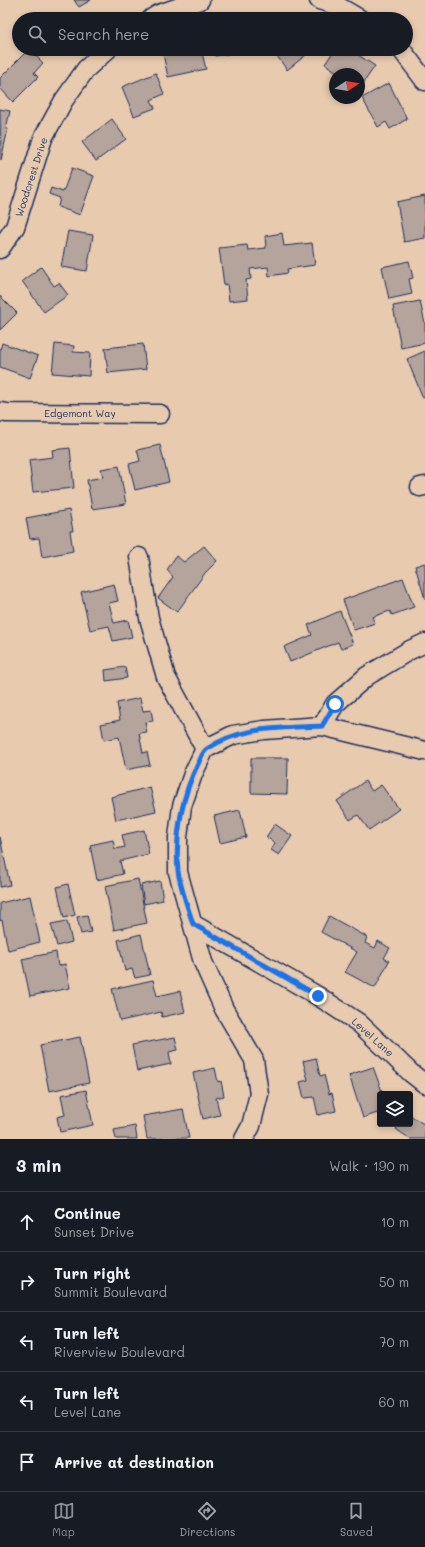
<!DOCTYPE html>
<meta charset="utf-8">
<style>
:root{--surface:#171b24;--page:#242831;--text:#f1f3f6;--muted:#9ea1a6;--line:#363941;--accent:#8c9099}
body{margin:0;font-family:Mali,sans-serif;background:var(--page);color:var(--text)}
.controls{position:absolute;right:12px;bottom:12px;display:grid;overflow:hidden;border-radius:4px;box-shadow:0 2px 6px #0003}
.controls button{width:36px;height:36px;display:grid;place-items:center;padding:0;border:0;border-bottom:1px solid var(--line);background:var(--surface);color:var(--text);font:20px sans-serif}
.compass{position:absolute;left:329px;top:68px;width:36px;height:36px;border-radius:50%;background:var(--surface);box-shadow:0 2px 6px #0003;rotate:78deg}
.stop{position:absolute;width:12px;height:12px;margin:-9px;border:3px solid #1a73e8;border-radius:50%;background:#fff}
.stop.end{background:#1a73e8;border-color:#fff;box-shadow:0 1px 4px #0008}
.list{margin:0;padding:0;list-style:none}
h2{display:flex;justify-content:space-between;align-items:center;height:52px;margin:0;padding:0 16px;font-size:17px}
h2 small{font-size:13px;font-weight:400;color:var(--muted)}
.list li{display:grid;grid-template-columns:26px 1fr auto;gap:12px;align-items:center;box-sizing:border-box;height:60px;padding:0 16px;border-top:1px solid var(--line)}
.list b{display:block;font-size:15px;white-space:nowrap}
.list p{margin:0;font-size:13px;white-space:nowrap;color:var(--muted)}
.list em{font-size:13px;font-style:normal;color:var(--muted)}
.icon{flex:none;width:22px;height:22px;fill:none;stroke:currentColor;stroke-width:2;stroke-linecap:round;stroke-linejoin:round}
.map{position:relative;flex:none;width:425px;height:1139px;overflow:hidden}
.search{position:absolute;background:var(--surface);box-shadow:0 2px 6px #0003;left:12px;right:12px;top:12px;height:44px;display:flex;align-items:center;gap:10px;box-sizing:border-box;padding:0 14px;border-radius:22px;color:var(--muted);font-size:15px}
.sheet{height:352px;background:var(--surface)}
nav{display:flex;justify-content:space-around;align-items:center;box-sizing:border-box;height:56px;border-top:1px solid var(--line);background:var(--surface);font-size:11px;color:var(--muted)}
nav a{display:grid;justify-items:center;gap:2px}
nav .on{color:var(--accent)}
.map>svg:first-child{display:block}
</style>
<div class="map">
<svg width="425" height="1139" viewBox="0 0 425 1139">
<rect width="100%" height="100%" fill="#e8cbaf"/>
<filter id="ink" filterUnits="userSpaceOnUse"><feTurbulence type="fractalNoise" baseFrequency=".025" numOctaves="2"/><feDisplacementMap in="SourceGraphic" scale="8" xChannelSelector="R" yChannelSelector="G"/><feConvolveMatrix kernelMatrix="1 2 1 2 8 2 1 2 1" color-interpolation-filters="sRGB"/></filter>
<g filter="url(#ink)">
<path fill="#b5a49b" stroke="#1b2f5e" d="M74,0H91L79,7Z
M29,49L43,63L34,73L38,77L13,102L0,88V78Z
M183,49H201L206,69L168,77L163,54Z
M214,49H251L252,50L215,56Z
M272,49H301L306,55L287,70Z
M335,49H349L375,66L360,88L359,74H340L325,64Z
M156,73L164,94L151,100L155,108L134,116L122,87Z
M389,83L407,119L390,129L386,122L378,127L362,98Z
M0,109L10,111L6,129H8L1,160Z
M112,119L126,139L96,161L82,142Z
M72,168L94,176L80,215L58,207L60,198L49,194L51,188L63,192Z
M425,196V238L404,242L397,202Z
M68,231L93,235L87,271L61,267Z
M282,233L284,246L312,243L315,265L287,269L288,273L269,276L268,267L250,269L251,279L246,280L248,299L229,301L227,284L224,285L219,248L247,245L248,250L266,248L265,236Z
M409,261L413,278L409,279L412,294L389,299L382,267Z
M41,267L54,286L59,283L68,295L44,312L22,281Z
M0,296L17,313L0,330Z
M420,301L425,324V343L401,348L393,306Z
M2,343L38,356L30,378L0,367V350Z
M55,344L74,346L73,352L90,353L89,376L52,373Z
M143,344L146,369L108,373L105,348Z
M425,351V397L423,398L407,359Z
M160,445L169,482L135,490L129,464L140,461L137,450Z
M70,448L74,488L33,492L29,460L53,457L52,450Z
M119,466L126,504L92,509L87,480L103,477L101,469Z
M69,510L73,531H70L73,551L42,557L39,538L30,539L26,518Z
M204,546L217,561L205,573L177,612L158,598L173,577L167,570L176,556L184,562Z
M425,563V599L415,566Z
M403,578L414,607L392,615L390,611L372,617L375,623L354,630L343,600Z
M114,584L118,601L109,603L114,623L128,620L132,637L113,641L109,626L90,630L81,592Z
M340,611L353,644L341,649L338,642L290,662L284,647L312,635L308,625Z
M125,667L127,678L106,681L105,670Z
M140,698L143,711L151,710L153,721L145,722L147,732L139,733L143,753L147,752L150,765L126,770L119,737L104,740L101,724L120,720L117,703Z
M251,758H288L287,794L251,793Z
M365,781L372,791L381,785L399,809L369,830L358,815L350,820L337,801Z
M150,787L156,811L116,820L111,797Z
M240,810L246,837L220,843L214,816Z
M275,824L292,836L279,855L271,850L275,843L266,837Z
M144,830L149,854L120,861L123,874L97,880L90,845L113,840L115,849L125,847L122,835Z
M0,837L10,885L0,887Z
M138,879L147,923L114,930L105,886Z
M160,881L163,900L144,904L141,885Z
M68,884L75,915L64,918L57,887Z
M30,896L40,942L8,950L2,920L0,921V903Z
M87,915L91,932L81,934L77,917Z
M329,916L367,937L365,943L375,948L378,941L390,948L384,958L389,961L375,988L345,972L357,952L321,932Z
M67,921L72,942L57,946L51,924Z
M141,934L150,975L135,978L132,969L125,971L118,940Z
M56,952L58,966L65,964L70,988L30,996L22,959Z
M153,980L157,996L180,991L185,1012L162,1017L161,1012L120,1021L112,989Z
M80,1037L89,1083L49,1091L40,1045Z
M175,1037L178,1050L169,1052L171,1064L137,1071L132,1045Z
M316,1058L320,1076L324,1075L329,1094L332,1093L336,1111L318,1115L314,1097L304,1098L300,1082L308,1080L303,1061Z
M373,1067L383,1094H380V1112L363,1118L349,1075Z
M215,1068L218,1082L221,1081L224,1096L216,1098L220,1115L203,1119L193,1073Z
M86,1090L93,1125L60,1132L57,1117L65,1115L61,1095Z
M183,1109L189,1138L147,1139L143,1116Z
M410,1115L425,1125V1139H410L396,1129L399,1124H410Z
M135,1126L137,1139H116L114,1130Z"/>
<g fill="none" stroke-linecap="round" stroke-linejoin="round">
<defs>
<path id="minor" d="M319,0L336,5L360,19
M151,19L159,14L200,0
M401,49L425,81
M0,249L15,227L43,138L64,100L86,69L108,49
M0,412L7,413L160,414
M420,487L425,486
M139,557L149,618L166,677L205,749L193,774L182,806L178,837V872L203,962L224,1009L254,1060L259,1094L251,1126L244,1139
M322,726L335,704L367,676L410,650L425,643
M205,749L233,735L264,730L322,726L425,751
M193,924L318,996L359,1023L411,1073L425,1084"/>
</defs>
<use href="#minor" stroke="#1b2f5e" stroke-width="21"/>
<use href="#minor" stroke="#e8cbaf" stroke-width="18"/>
</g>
</g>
<g fill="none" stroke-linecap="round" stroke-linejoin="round" filter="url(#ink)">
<path stroke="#1a73e8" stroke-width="5" d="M318,996L193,924C188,908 180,886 178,871C175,834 182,794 199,762C201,758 203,751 207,749C239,726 284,728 322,726L335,704"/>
</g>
<g text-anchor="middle" stroke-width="3" stroke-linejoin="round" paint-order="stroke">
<g font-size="10" fill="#1b2f5e" stroke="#e8cbaf">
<text transform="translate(31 177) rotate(-72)" y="4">Woodcrest Drive</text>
<text x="80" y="417">Edgemont Way</text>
<text transform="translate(373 1037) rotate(42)" y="4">Level Lane</text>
</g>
</g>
</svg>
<div class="controls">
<button><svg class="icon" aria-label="layers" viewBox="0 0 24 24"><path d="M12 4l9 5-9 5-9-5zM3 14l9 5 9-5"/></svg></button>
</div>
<svg class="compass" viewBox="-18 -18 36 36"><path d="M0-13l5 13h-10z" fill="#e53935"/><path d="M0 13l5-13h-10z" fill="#9ea1a6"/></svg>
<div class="stop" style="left:335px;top:704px"></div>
<div class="stop end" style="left:318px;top:996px"></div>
<div class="search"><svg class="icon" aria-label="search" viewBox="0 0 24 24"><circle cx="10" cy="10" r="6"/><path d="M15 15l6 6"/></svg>Search here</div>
</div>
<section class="sheet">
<h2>3 min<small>Walk · 190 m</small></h2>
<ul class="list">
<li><svg class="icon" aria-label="ahead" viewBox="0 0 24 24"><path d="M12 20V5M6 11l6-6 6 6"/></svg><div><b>Continue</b><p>Sunset Drive</p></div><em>10 m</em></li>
<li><svg class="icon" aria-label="right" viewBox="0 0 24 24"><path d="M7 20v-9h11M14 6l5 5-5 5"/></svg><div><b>Turn right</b><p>Summit Boulevard</p></div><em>50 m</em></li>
<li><svg class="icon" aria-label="left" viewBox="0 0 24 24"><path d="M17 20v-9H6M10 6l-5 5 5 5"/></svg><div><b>Turn left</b><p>Riverview Boulevard</p></div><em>70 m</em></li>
<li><svg class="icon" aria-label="left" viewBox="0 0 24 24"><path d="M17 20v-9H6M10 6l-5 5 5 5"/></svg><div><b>Turn left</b><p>Level Lane</p></div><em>60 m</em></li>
<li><svg class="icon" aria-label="arrive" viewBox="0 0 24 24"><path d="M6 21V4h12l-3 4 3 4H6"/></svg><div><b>Arrive at destination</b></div></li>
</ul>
</section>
<nav>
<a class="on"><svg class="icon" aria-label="map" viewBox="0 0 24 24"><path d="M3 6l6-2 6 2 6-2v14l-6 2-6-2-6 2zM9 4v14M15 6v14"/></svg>Map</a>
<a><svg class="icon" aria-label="directions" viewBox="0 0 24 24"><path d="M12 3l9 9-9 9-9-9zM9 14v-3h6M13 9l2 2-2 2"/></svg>Directions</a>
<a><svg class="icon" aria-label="saved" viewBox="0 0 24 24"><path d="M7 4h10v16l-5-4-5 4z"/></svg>Saved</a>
</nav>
